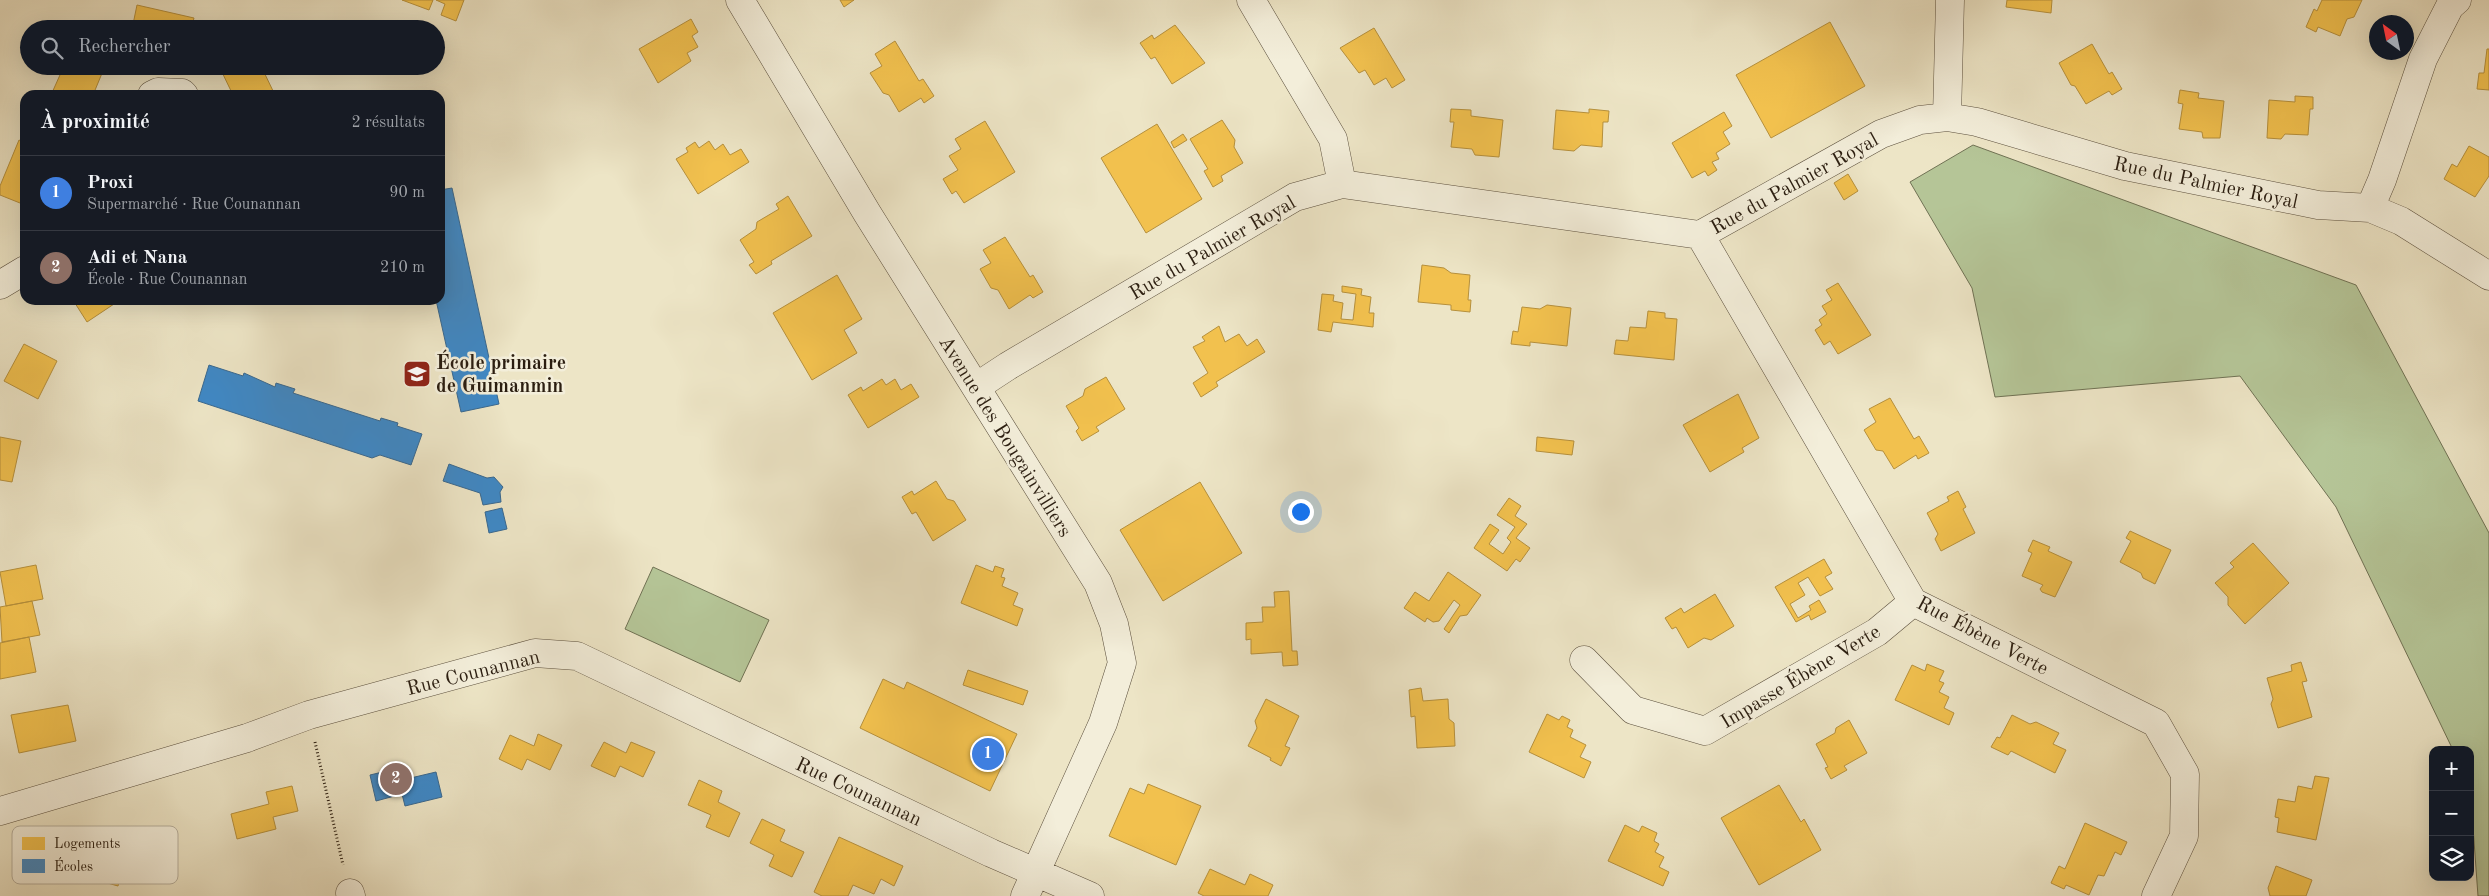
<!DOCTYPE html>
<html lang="fr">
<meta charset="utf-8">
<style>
:root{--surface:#171b24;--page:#20242c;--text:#f1f3f6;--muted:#9ea1a6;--line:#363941;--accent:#b45309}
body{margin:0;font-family:"Old Standard TT",serif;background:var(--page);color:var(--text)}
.controls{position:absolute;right:15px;bottom:15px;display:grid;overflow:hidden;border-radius:10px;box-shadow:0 5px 20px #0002}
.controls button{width:45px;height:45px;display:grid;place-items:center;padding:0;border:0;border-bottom:1px solid var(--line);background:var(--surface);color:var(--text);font:25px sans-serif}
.compass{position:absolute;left:2369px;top:15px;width:45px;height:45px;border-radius:50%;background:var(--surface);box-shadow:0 5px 20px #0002;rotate:327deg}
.you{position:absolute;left:1300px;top:511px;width:18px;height:18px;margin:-12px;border:4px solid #fff;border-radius:50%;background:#1a73e8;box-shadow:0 0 0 8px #1a73e833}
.badge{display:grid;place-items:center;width:32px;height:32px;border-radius:50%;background:var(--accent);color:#fff;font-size:16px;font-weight:700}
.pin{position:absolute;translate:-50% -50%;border:2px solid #fff;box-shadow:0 1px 5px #0006}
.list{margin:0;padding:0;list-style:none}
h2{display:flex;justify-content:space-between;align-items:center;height:65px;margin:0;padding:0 20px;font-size:21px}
h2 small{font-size:16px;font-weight:400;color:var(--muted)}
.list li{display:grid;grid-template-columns:32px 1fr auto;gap:15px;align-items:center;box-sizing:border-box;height:75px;padding:0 20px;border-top:1px solid var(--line)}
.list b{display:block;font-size:19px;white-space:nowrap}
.list p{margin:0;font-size:16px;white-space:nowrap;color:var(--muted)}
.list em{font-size:16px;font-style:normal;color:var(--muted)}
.icon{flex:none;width:28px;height:28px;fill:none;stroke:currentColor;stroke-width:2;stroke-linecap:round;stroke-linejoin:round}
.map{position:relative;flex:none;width:2489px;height:896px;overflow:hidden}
.search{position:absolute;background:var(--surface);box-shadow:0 5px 20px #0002;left:20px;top:20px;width:425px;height:55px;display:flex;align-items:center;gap:12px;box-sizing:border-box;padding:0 18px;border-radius:28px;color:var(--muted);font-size:19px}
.panel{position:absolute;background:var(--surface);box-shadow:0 5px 20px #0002;left:20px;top:90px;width:425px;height:215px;border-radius:15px}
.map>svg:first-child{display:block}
</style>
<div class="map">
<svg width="2489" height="896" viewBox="0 0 2489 896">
<rect width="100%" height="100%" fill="#ede5c6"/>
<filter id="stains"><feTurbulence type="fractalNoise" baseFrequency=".004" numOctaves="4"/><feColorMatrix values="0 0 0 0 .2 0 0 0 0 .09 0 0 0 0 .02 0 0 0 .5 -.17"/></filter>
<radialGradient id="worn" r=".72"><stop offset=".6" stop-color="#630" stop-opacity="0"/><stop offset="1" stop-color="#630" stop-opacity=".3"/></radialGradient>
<path fill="#b5c597" stroke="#707254" d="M1973,145L2356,285L2489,533V896H2478L2470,786V750H2453L2336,507L2240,376L1995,397L1972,288L1910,182Z
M653,567L769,620L740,682L625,629Z"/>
<path fill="#f2c14e" stroke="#b6903c" d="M402,0H433L429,10Z
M436,0H464L456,21L441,15L445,4Z
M840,0H854L844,7Z
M2007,0H2052L2051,13L2006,7Z
M2322,0H2362L2354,17L2347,19L2340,36L2318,27L2316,32L2306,27L2314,9L2317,11Z
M137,5L194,18L191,29H132Z
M691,19L698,32L692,36L698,47L687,53L691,61L658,83L639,49Z
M1830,22L1865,86L1771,138L1736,75Z
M1175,25L1205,63L1172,84L1155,57L1151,59L1140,43L1152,35L1154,39Z
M1374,28L1405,80L1392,88L1386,78L1374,85L1365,70L1359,73L1340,48Z
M895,41L919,81L923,79L934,96L924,103L921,98L899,112L889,95L883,93L870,73L882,66L875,54Z
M2092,44L2109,74L2112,72L2122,89L2112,95L2109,91L2086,104L2075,86L2071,85L2059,63Z
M2487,49H2489V90L2477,89L2479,73H2484Z
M64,66H105L93,95H51Z
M219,66H261L275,95H233Z
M2180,90L2199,93L2198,98L2224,101L2220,138H2203L2202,132L2179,129L2183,104L2178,103Z
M2295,96L2313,97V109H2310L2308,135L2285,134L2281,139L2267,138L2269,100L2295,102Z
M1451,109L1471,110V116L1503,120L1499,157L1475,155L1472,149L1451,147L1454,122H1450Z
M1589,109L1609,111L1608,122H1603L1602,147L1581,145L1574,151L1553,149L1556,110L1589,113Z
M1724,112L1732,126L1723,132L1730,144L1716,153L1719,159L1712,162L1717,170L1708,176L1705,171L1692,178L1672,143Z
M1222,120L1235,140L1234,147L1243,163L1221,176L1223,181L1213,187L1204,171L1208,169L1190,139Z
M985,121L1015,172L964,203L956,191L952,194L943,179L958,170L949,156L961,149L955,139Z
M1157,124L1202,199L1146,233L1101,158Z
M1183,134L1187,140L1174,148L1171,142Z
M19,140L25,143V205L0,195V186Z
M709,141L715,150L723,144L730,155L741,149L749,162L698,194L676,159L688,152L686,148L695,142L699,148Z
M2469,146L2489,157V176L2475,197L2444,179L2452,164L2457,167Z
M1848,174L1858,191L1844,200L1834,183Z
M788,196L812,236L771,261L772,264L756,274L749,265L754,262L740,240L756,229L757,222L779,209L776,204Z
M1005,237L1030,277L1033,275L1043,292L1033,298L1030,295L1009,309L998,290L991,288L980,269L991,263L983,250Z
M1422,265L1444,268L1451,273L1470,275L1468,300H1471L1470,312L1451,310V305L1418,302Z
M837,275L862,319L844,330L857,353L812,380L773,313Z
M1838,283L1871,335L1838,354L1830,341L1824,345L1815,330L1822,325L1819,320L1827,314L1822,306L1832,300L1826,290Z
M1342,286L1362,289L1361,295L1371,297L1369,313H1374L1373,327L1333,322L1331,332L1318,330L1322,294L1334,295L1333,301L1343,303L1341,319L1353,320L1356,294L1342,292Z
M73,300H120L87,322Z
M1547,305L1571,308L1567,346L1530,342V346L1511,344L1513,331L1518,332L1522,307L1540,309Z
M1648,311L1665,313V318L1677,319L1674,360L1614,354L1616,340L1628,341L1630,327L1646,328Z
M1219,326L1225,342L1239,334L1247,346L1257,339L1265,352L1216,382L1218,386L1201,397L1193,383L1208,373L1193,347L1205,341L1202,337Z
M24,344L57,361L38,399L4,381Z
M1106,377L1125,409L1096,427L1099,431L1082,441L1076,431L1079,428L1066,406L1083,396L1085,389Z
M882,379L886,385L895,379L901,390L911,384L919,397L868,428L848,395L861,387L863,391Z
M1738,394L1759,438L1742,448L1744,452L1710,472L1683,425Z
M1890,398L1914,439L1919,436L1929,453L1918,459L1916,455L1894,469L1883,451L1876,450L1864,430L1876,422L1869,409Z
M0,437L21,441L12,482L0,480Z
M1537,437L1574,441L1572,455L1536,451Z
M936,481L947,499L954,501L966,520L933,541L916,512L912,514L902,497L912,491L914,495Z
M1200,482L1242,553L1163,601L1120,530Z
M1958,491L1966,507L1963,509L1975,533L1941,551L1935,539L1938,534L1927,513L1949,501L1947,497Z
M1509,498L1521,506L1515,516L1527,524L1516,538L1530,548L1520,562L1516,559L1507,571L1474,548L1490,524L1499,530L1489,544L1503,554L1511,542L1507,538L1515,527L1497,515Z
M2130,531L2171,550L2155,584L2143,578L2141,573L2120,562L2131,541L2126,538Z
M2033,540L2050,547L2048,551L2072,562L2055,597L2042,592L2040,589L2043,585L2022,576L2032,553L2028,551Z
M2253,543L2289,583L2245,624L2228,605V597L2215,583L2234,567L2230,563Z
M1824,559L1832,573L1825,577L1833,589L1820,596L1808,577L1798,583L1805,595L1790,604L1798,618L1811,610L1809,606L1819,600L1826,612L1811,620L1809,615L1796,622L1775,587Z
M36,565L43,599L6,606L0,572Z
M976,565L993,572L995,566L1004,569L1001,577L1005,578L1002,586L1018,593L1013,605L1023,609L1017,626L961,603Z
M1448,572L1481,595L1467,615L1460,616L1449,633L1444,629L1460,605L1454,600L1439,621L1433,622L1427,618L1425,622L1404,608L1415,592L1429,601Z
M1289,591L1292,651H1297L1298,665L1283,666L1282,652L1251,654V639L1246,640V623L1263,622L1262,607H1275L1274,592Z
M1715,594L1734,626L1711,640L1704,638L1688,648L1676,627L1672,629L1665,618L1681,608L1684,613Z
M32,601L40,635L2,642L0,607Z
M29,637L36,672L0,679V643Z
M2301,662L2307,681L2302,682L2312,717L2278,728L2271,704L2273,699L2267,678L2292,671L2291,665Z
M1927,664L1944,671L1939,681L1944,683L1939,692L1949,697L1944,708L1954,713L1949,725L1895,700L1912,665L1925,671Z
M968,670L1028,691L1023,705L963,685Z
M883,679L904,689L907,682L1017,734L990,791L860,728Z
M1421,688L1423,701L1448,699L1449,719L1454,723L1455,746L1417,748L1415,716L1411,717L1409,690Z
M1266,699L1299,716L1285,746L1290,748L1281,766L1270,760L1271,758L1248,746L1257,728L1255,721Z
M68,705L76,741L19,753L11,715Z
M1547,714L1559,720L1562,716L1570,720L1567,727L1573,730L1570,737L1586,745L1580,757L1591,762L1584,778L1529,752Z
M2012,715L2030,724L2036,722L2059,733L2053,744L2066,750L2055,773L2011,751L2008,755L1991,747L1997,737L2000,738Z
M1849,720L1867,753L1844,766L1847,770L1831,779L1825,768L1828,767L1816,744L1835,733L1836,728Z
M538,734L562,745L550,770L527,759L522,770L499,759L510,735L534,746Z
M604,742L626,753L631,742L655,752L643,777L620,766L615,777L591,766Z
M2315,776L2329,778L2316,840L2277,832L2279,818L2275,817L2278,799L2295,802L2298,786L2312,789Z
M699,780L722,791L718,802L740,813L729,837L706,827L711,815L688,805Z
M1148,784L1201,806L1176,865L1109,836L1130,788L1144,794Z
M1779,785L1801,822L1804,819L1821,850L1759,885L1721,818Z
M292,786L298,811L273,817L276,829L237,839L231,814L269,804L266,792Z
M762,819L785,830L780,841L804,852L792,877L769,866L774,855L750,843Z
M2085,823L2127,842L2121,855L2115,852L2104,876L2098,875L2089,895L2066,885L2064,889L2051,883L2059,866L2065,869Z
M1625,825L1639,832L1642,826L1657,833L1654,841L1659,844L1655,852L1664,857L1659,867L1669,872L1663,886L1608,861Z
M71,834L128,849L118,886L62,870Z
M839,837L903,866L894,886L881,879L874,894L853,885L848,896H822L814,892Z
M2276,866L2312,880L2306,896H2270L2268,888Z
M1210,869L1245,885L1250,874L1273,885L1268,896H1204L1198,893Z"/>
<path fill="#3f88c5" stroke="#39688f" d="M452,188L499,404L461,412L436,300H440V190Z
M209,365L243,376L244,373L275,387L276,383L295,389L293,393L380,421L381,418L398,423L397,426L422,434L411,465L380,455L372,458L198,401Z
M449,464L487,478L494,477L503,487L500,492L501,502L483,505L480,493L443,481Z
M502,508L507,529L489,533L485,512Z
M395,769L398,781L436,772L442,797L405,806L402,794L376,801L370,775Z"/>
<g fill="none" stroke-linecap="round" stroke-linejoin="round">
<defs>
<path id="minor" d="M740,0L867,213L1098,583L1114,624L1122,663L1103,723L1025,896
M1251,0L1333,139L1342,184
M152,95L158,92L182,93L184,95
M1947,117L1950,0
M2370,208L2382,180L2423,59L2450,6L2457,0
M1700,235L1913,602L2156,723L2185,774L2184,836L2156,896
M0,285L25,270
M976,387L1008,366L1295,197L1342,184L1700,235L1881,134L1920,120L1947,117L1977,122L2125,166L2318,205L2370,208L2401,221L2489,276
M1584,660L1633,710L1705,731L1877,632L1913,602
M0,811L247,738L309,715L535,653L577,656L991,853L1090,896
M350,893L351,896"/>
</defs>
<use href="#minor" stroke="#5c503e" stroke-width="29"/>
<path stroke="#2b1e11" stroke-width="3" stroke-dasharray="1 2.5" stroke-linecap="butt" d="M315,742L343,865"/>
<use href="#minor" stroke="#f3eeda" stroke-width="28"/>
</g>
<defs>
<symbol id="school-square" viewBox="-11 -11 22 22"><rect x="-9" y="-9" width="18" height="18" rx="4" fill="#8f2418" stroke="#f3eeda"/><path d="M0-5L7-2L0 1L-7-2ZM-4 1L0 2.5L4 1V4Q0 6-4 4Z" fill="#fff"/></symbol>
</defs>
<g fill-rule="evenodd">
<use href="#school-square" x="401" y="358" width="32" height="32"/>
</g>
<g text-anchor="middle" stroke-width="5" stroke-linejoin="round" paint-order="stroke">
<g font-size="20" fill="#2b1e11" stroke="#f3eeda">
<text transform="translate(2206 182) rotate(12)" y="7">Rue du Palmier Royal</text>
<text transform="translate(1794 183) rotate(-29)" y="7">Rue du Palmier Royal</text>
<text transform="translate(1212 247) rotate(-30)" y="7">Rue du Palmier Royal</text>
<text transform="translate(1006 436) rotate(58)" y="7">Avenue des Bougainvilliers</text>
<text transform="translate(1983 635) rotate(28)" y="7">Rue Ébène Verte</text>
<text transform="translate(473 672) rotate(-14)" y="7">Rue Counannan</text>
<text transform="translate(1800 676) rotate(-31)" y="7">Impasse Ébène Verte</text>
<text transform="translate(859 791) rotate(25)" y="7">Rue Counannan</text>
</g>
<g font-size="20" font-weight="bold" fill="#2b1e11" stroke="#f3eeda" text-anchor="start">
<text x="436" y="369">École primaire<tspan x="436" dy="23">de Guimanmin</tspan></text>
</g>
</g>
<rect x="12" y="826" width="166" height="58" rx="8" fill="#f3eeda" stroke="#b7b09e" stroke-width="1"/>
<rect x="22" y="837" width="23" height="13" fill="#f2c14e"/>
<rect x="22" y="859" width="23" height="14" fill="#3f88c5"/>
<g font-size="14" fill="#2b1e11">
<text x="54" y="848">Logements</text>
<text x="54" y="871">Écoles</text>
</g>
<rect width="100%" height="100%" filter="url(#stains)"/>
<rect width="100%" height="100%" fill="url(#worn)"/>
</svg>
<div class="controls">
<button>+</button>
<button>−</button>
<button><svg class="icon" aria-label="layers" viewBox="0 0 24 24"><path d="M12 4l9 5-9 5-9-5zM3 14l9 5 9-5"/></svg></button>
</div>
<svg class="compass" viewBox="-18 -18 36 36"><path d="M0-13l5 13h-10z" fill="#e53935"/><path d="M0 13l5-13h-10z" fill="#9ea1a6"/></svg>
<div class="you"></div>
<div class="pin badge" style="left:988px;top:754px;background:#3f7fe0">1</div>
<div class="pin badge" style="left:396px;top:779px;background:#8d6e63">2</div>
<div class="search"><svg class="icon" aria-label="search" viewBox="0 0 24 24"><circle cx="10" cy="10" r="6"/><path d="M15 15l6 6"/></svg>Rechercher</div>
<section class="panel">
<h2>À proximité<small>2 résultats</small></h2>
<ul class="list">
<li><span class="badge" style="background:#3f7fe0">1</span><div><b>Proxi</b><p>Supermarché · Rue Counannan</p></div><em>90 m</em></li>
<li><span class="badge" style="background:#8d6e63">2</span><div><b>Adi et Nana</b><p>École · Rue Counannan</p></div><em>210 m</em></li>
</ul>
</section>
</div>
